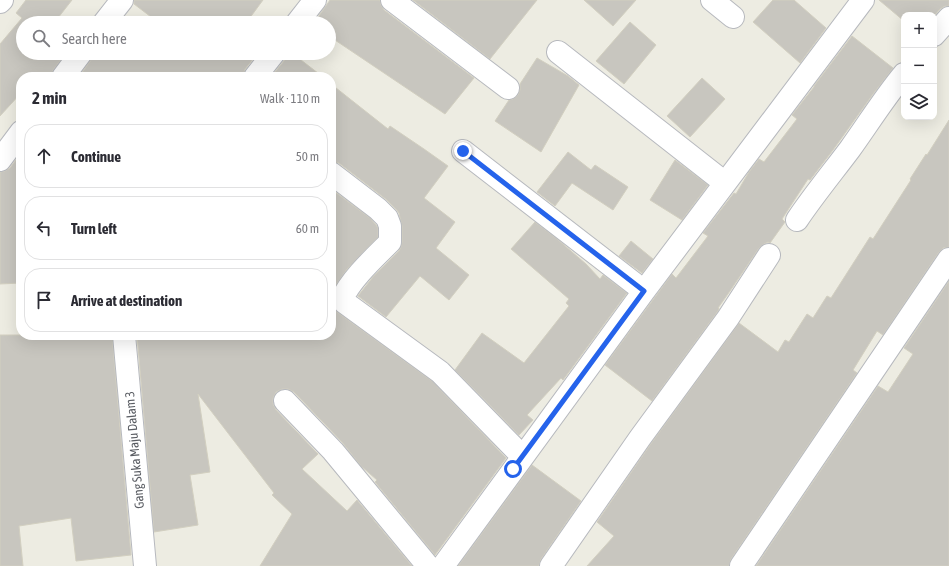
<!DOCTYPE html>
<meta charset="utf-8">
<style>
:root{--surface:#fff;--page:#f2f2f3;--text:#2b2b33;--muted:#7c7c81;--line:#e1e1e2}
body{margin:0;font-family:"Asap Condensed",sans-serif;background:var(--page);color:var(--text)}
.controls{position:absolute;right:12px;top:12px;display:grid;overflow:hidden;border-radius:8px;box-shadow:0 4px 16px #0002}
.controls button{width:36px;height:36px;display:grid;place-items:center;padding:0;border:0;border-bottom:1px solid var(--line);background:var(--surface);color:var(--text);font:20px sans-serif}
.stop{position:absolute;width:12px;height:12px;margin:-9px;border:3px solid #2563eb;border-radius:50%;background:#fff}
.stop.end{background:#2563eb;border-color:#fff;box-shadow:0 1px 4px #0008}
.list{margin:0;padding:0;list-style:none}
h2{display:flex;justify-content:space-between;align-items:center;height:52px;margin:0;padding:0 16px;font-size:17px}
h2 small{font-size:13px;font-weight:400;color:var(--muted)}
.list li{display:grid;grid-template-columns:26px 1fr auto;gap:12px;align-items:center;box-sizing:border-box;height:64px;margin:0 8px 8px;padding:0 8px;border:1px solid var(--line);border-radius:16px}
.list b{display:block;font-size:15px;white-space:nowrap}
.list em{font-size:13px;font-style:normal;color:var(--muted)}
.icon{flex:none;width:22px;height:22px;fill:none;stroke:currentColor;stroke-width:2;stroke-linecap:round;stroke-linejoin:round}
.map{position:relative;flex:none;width:949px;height:566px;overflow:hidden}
.search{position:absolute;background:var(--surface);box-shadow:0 4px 16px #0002;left:16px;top:16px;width:320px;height:44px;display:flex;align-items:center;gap:10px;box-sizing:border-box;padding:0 14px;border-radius:22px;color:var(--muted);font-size:15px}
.panel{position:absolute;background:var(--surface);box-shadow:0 4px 16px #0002;left:16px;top:72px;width:320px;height:268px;border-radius:16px}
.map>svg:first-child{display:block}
</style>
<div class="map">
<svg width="949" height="566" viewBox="0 0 949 566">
<rect width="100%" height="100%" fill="#edece2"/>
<path fill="#c8c6bf" stroke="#d2cfc0" d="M26,0H72L54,23H23V53H56L62,58L53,70L51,77H21V93L0,116V44L22,18L16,13Z
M134,0H263L249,19L254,23H159L134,4Z
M330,0H380L381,5L384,10L474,78L445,114L329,36V23H314Z
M413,0H537L490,59Z
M584,0H636L613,26Z
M773,0H794L826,28L800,63L753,22Z
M879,0H949V6H945L940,9L934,16V15H904V21Z
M630,22L656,45L624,84L596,61Z
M852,36L893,68L873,94L833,150L810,180L808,179L782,219L785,222L770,243L768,242L764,244L759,248L730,291L718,308H719L718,311L652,401L605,365L672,274L676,278L708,236L703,233L734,193L736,194L749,172L759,159L764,162L797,119L792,115L814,87V86Z
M93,53H258L245,69L243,75V77H79L91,60Z
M286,53H292L323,77H271L284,61L286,55Z
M537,58L568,76L579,85L541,152L495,121L509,100L513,99L518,95L520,90V84Z
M702,78L725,99L690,137L667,116Z
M331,84L388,129L390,126L424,149L448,166L424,198L455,222L436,248L469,275L449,300L420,276L386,317L358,296L373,277L399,251L401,247L402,242V226L399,213L396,209L387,200L339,163L331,161Z
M949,120V247L943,248L939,252L883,335L877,331L853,370L857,373L731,559L729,566H587L614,536L597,522L650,445L739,323L778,352L785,340L789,342L807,314L813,318L827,296L831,298L870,237L873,239L911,180L910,179L926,154L927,155Z
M568,152L591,170L595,165L628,187L613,210L572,183L555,206L537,192Z
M21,153V283L0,284V172L5,171L10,168Z
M675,160L708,185L682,220L650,200Z
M331,189L370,218L376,225L378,228V237L347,269L336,285L331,293Z
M535,222L556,238L586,264L600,279L603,275L627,293L563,380L561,378L527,415L533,420L519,435L455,370L482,333L524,363L569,306L566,303L569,299L511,249Z
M631,241L653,259L642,273L619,256Z
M949,281V566H756L878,386L888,392L913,354L904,348Z
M331,304L337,312L432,381L506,458L435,555L375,482L377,480L361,466L342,442L294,392L288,389H282L276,392L273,398V404L276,410L318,454L302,469L347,511L357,500L412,566H260L292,514L272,495L274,493L198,394L210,472L190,475L198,525L154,532L137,335H331Z
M0,335H112L131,555L76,561L71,518L19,526L23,566H0Z
M532,465L581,501L541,559L539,565L538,566H458Z"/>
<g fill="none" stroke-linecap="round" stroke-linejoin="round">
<defs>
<path id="street" d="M392,0L508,88
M712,0L733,17
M0,2L2,0
M104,23L122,0
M297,23L315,0
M934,35L949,18
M558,52L725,183
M63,77L81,53
M255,77L274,53
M463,151L644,291
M0,160L21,132
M331,173L378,209L387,218L390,226V242C374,258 351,279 342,299L344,302L440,372L522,456
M797,220C813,196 832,173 850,149C868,124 884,98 904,74
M124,335L145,566
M285,401L333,451L428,566
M443,566L644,291L863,0
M551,566L640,438L728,318L769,255
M741,566L949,259"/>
</defs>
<use href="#street" stroke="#b7b9be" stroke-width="24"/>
<use href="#street" stroke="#fff" stroke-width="22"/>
</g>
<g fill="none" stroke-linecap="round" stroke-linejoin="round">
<path stroke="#2563eb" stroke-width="5" d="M463,151L644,291L513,469"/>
</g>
<g text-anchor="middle" stroke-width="3" stroke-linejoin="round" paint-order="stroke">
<g font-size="13" fill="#5a5d63" stroke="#fff">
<text transform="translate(134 450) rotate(-95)" y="5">Gang Suka Maju Dalam 3</text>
</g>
</g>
</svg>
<div class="controls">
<button>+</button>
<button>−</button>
<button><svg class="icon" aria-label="layers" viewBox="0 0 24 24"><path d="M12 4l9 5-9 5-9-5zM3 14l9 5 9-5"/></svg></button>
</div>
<div class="stop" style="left:513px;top:469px"></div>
<div class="stop end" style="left:463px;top:151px"></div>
<div class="search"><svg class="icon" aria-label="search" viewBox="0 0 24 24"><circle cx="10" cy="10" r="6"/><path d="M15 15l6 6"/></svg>Search here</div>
<section class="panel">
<h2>2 min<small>Walk · 110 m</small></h2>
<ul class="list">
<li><svg class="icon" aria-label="ahead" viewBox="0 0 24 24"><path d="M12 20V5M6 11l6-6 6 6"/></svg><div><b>Continue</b></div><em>50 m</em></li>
<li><svg class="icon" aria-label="left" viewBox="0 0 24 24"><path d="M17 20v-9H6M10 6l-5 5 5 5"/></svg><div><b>Turn left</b></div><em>60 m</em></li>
<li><svg class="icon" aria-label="arrive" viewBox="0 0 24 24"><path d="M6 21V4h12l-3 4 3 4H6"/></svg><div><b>Arrive at destination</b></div></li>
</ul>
</section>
</div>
